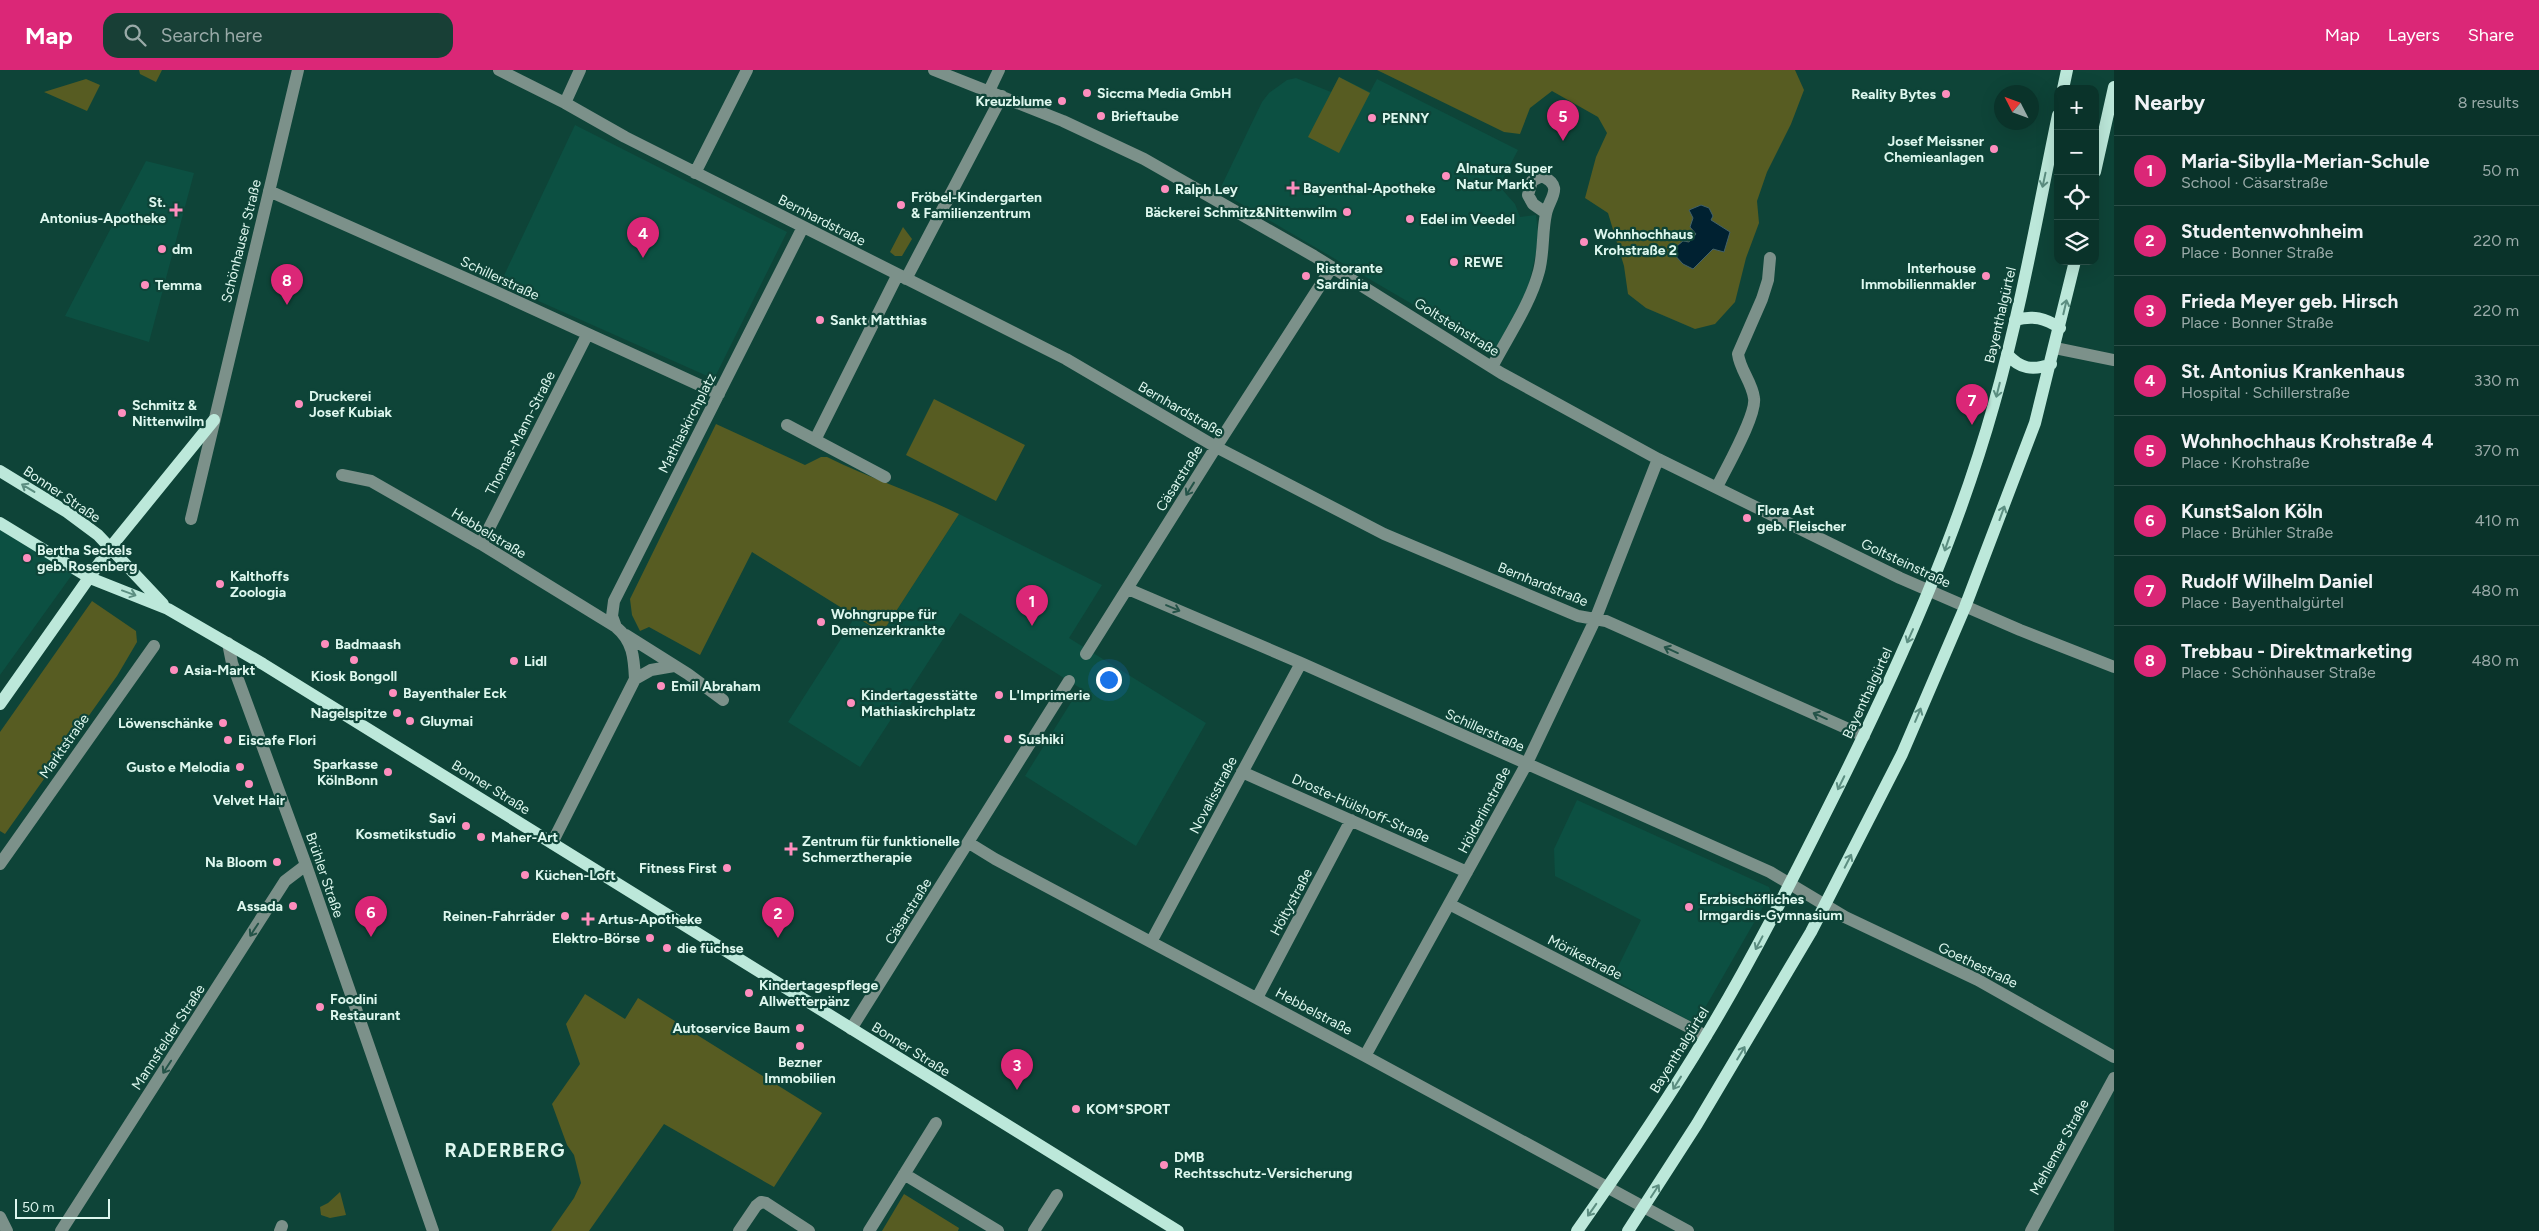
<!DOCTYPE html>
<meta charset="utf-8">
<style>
:root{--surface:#0a332a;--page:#183f36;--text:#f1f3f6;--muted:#99aaa8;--line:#2a4e47;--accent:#db2777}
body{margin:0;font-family:Figtree,sans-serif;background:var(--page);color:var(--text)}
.controls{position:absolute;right:15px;top:15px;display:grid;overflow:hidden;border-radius:10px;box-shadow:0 5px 20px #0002}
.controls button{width:45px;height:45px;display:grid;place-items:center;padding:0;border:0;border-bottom:1px solid var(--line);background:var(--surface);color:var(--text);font:25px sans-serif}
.compass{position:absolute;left:1994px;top:15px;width:45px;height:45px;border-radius:50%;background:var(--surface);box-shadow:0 5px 20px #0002;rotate:312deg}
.scale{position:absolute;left:15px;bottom:12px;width:95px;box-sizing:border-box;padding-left:5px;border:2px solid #ddf7ee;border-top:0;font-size:14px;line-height:18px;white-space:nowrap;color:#ddf7ee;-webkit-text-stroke:4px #0e4438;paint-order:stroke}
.you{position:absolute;left:1108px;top:609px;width:18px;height:18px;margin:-12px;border:4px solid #fff;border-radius:50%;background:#1a73e8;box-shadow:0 0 0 8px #1a73e833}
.badge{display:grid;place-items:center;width:32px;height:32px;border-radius:50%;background:var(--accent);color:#fff;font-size:16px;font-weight:700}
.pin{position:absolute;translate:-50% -41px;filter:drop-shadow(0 1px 2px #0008)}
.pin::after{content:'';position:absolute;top:26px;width:18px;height:15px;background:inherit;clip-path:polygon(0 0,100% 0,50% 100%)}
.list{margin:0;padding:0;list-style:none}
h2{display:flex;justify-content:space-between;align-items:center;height:65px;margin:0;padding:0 20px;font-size:21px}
h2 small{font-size:16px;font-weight:400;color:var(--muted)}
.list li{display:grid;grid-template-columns:32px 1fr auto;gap:15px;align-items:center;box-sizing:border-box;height:70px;padding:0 20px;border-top:1px solid var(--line)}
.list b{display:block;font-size:19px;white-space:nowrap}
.list p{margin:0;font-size:16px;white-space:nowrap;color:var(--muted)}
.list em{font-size:16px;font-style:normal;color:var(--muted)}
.icon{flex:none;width:28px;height:28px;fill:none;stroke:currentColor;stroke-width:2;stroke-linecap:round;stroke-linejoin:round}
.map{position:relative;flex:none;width:2114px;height:1161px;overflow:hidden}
header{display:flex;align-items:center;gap:30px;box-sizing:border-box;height:70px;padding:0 25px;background:var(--accent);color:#fff}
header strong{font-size:24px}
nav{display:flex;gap:28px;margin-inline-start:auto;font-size:18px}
.search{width:350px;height:45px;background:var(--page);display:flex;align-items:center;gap:12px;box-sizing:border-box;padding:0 18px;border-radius:15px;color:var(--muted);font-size:19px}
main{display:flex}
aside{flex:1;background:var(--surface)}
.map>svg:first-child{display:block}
</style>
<header>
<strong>Map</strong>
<div class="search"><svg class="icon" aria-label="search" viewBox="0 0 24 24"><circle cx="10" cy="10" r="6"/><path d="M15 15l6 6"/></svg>Search here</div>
<nav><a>Map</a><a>Layers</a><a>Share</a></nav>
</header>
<main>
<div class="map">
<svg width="2114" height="1161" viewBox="0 0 2114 1161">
<rect width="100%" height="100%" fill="#0e4438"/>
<path fill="#0c5042" d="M1339,7L1370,22L1377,9L1518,80L1499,116L1515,134L1520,147L1536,145L1538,162L1536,183L1527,221L1494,282L1219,121L1262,32L1269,23L1287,10L1296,8L1331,22Z
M575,55L787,162L714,309L500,214Z
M146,91L194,103L149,272L65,246Z
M959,444L1102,515L1069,568L1206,653L1136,776L1025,706L1080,618L960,543L860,697L788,652L855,547L882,563Z
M0,456L74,502L0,605Z
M1577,730L1769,817L1771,823L1698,950L1690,951L1612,909L1641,850L1555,806L1554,779Z"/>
<path fill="#575c22" d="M139,0H162L156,12L140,4Z
M1377,0H1795L1804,20L1791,54L1767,102L1757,131L1759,153L1746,188L1735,232L1715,254L1695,259L1646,238L1628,224L1624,196L1608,143L1585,128L1596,87L1607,63L1598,47L1552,21L1530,38L1520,64L1504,62Z
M1339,7L1370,23L1339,83L1308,67Z
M86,9L100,15L87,41L44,22Z
M903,157L912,169L902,186H895L890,182Z
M934,329L1025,375L996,431L906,385Z
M716,354L805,395L821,387H827C870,408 915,423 959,444L882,563L752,482L700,585L649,557L640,561L632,545L630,529Z
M92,531L136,561L137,572L117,606L5,764L0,761V662Z
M585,924L625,949L638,928L822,1043L774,1117L664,1054L589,1161H551L574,1128L581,1113L574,1085L567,1075L552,1034L580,994L566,954Z
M340,1122L346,1145L330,1148L321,1145L320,1137L328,1133Z
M904,1124L959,1158L958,1161H882Z"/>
<path fill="#002131" stroke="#42616a" d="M1701,135L1709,138L1713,146L1711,150L1730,162L1724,182L1713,179L1693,199L1683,194L1671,181L1683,171L1689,172L1696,164L1690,157L1693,148L1689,140Z"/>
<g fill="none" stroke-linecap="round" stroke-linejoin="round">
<path stroke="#7c918a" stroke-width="12" d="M499,0L565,33L625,67L1066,289L1216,377L1384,464L1578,546L1606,551L1864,666
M934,0L1063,51L1144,89L1314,186L1501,303L1658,389L1900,508L2020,560L2114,597
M989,21L999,0
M565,33L580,0
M695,103L747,0
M269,121L492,220L719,324
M906,209L1002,26
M2055,278L2114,290
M1492,297C1508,266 1530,235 1539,201C1544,182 1542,162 1546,144C1549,128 1565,117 1542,106L1532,111L1528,125L1533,134L1546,143
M787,355L885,407
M815,370L897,206
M342,405L371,411L481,474L616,557C633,571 634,588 635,609L552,773
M1717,417C1726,398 1757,345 1754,328C1752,312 1740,300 1738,284L1762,229L1768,210L1770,188
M191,449L298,0
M481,474L587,265
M1128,519L1301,593L1770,802L1845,847L1978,910L2114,987
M616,557L612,546L614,531L803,157
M626,565L688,604L723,630
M228,573L232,593L306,795L433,1161
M1086,584L1216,377L1332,197
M635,609L651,600L674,596
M1242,702L1467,802
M969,773L995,789L1365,986L1688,1161
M0,794L154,576
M1449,834L1706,966
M1151,872L1301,593
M1257,928L1351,750
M851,959L1069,611
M1365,986L1526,695L1595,550L1658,389
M904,1104L998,1161
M0,1147L7,1161
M61,1161L285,811L306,795
M280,1161L282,1156
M739,1161L756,1136L761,1132L766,1133L809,1161
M869,1161L936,1053
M1034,1161L1057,1125
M2031,1161L2114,1008"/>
<path stroke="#bce8da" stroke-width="12" d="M2063,19L2067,0
M2095,102L2114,17
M2015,250C2033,245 2045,248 2060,258
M2007,284C2020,299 2033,301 2051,294
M0,401L67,442L98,465L163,534
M0,453L90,508L168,539L263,594L1178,1161
M0,634L110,478L214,350
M1577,1161C1622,1097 1666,1033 1706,966C1755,885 1797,800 1839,716C1900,593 1957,466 1994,334C2021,239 2038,141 2058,45
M1628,1161L1697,1054L1811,862L1902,684L1965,537L2035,353L2075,191"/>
</g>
<defs><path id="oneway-shaft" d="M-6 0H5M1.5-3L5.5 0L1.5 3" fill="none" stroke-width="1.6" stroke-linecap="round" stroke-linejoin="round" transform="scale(1.25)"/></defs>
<g stroke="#5c8e81">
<use href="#oneway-shaft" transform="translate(2044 110) rotate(102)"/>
<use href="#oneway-shaft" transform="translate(2065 237) rotate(-77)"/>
<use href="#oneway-shaft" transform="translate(1998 320) rotate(104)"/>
<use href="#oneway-shaft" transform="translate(28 418) rotate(-149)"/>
<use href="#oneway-shaft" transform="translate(2002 443) rotate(-70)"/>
<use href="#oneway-shaft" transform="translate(1947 474) rotate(109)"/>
<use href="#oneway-shaft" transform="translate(129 523) rotate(20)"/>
<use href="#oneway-shaft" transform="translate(1910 566) rotate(114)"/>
<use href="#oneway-shaft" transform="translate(1918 645) rotate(-67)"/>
<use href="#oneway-shaft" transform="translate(1841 713) rotate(116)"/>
<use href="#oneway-shaft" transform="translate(1848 791) rotate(-63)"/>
<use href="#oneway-shaft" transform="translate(1759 873) rotate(118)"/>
<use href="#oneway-shaft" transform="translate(1741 983) rotate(-59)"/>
<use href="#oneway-shaft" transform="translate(1677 1013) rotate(122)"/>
<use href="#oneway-shaft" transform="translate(1655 1121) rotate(-57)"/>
<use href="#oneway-shaft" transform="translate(1592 1140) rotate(125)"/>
</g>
<g stroke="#245348">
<use href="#oneway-shaft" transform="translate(1190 419) rotate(122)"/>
<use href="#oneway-shaft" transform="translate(1173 538) rotate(23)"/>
<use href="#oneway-shaft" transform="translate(1671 580) rotate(-156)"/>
<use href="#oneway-shaft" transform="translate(1820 646) rotate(-156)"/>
<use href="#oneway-shaft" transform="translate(254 860) rotate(123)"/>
<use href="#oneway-shaft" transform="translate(167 997) rotate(123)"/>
</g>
<g fill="#fe8ebe" stroke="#0e4438" stroke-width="2">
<circle cx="1087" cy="23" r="5"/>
<circle cx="1946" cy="24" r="5"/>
<circle cx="1062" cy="31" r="5"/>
<circle cx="1101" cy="46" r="5"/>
<circle cx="1372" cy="48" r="5"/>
<circle cx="1994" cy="79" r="5"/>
<circle cx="1446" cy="106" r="5"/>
<path d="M1290.5 110.5h5v5h5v5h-5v5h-5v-5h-5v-5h5z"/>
<circle cx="1165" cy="119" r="5"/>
<circle cx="901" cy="135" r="5"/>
<path d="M173.5 132.5h5v5h5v5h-5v5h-5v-5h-5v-5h5z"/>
<circle cx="1347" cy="142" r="5"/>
<circle cx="1410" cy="149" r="5"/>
<circle cx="1584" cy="172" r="5"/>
<circle cx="162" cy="179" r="5"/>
<circle cx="1454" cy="192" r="5"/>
<circle cx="1306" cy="206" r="5"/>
<circle cx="1986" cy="206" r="5"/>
<circle cx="145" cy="215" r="5"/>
<circle cx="820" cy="250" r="5"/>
<circle cx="299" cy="334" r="5"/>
<circle cx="122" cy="343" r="5"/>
<circle cx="1747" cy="448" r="5"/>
<circle cx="27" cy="488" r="5"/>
<circle cx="220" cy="514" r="5"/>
<circle cx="821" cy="552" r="5"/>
<circle cx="325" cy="574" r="5"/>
<circle cx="354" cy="590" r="5"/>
<circle cx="514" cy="591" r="5"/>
<circle cx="174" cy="600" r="5"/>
<circle cx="661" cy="616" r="5"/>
<circle cx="393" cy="623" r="5"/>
<circle cx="999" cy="625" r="5"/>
<circle cx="851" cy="633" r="5"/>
<circle cx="397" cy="643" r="5"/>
<circle cx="410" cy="651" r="5"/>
<circle cx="223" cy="653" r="5"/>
<circle cx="1008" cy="669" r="5"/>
<circle cx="228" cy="670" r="5"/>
<circle cx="240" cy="697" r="5"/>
<circle cx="388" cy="702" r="5"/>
<circle cx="249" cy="714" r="5"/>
<circle cx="466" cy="756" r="5"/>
<circle cx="481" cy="767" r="5"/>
<path d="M788.5 771.5h5v5h5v5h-5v5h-5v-5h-5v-5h5z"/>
<circle cx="277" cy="792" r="5"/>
<circle cx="727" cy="798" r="5"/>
<circle cx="525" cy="805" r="5"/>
<circle cx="293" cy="836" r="5"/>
<circle cx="1689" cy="837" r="5"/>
<circle cx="565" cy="846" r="5"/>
<path d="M585.5 841.5h5v5h5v5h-5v5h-5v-5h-5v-5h5z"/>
<circle cx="650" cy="868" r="5"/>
<circle cx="667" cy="878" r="5"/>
<circle cx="749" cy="923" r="5"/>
<circle cx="320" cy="937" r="5"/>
<circle cx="800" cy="958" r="5"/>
<circle cx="800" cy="976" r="5"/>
<circle cx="1076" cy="1039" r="5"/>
<circle cx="1164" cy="1095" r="5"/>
</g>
<g text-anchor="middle" stroke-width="4.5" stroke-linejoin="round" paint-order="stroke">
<g font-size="14" font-weight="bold" fill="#ddf7ee" stroke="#0e4438" text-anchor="start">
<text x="1097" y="28">Siccma Media GmbH</text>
<text x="1936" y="29" text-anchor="end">Reality Bytes</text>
<text x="1052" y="36" text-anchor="end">Kreuzblume</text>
<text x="1111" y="51">Brieftaube</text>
<text x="1382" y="53">PENNY</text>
<text x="1984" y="76" text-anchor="end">Josef Meissner<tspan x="1984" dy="16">Chemieanlagen</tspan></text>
<text x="1456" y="103">Alnatura Super<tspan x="1456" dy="16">Natur Markt</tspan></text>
<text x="1303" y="123">Bayenthal-Apotheke</text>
<text x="1175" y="124">Ralph Ley</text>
<text x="911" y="132">Fröbel-Kindergarten<tspan x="911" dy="16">&amp; Familienzentrum</tspan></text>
<text x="166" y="137" text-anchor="end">St.<tspan x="166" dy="16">Antonius-Apotheke</tspan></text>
<text x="1337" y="147" text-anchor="end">Bäckerei Schmitz&amp;Nittenwilm</text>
<text x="1420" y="154">Edel im Veedel</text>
<text x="1594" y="169">Wohnhochhaus<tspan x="1594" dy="16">Krohstraße 2</tspan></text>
<text x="172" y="184">dm</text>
<text x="1464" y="197">REWE</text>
<text x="1316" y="203">Ristorante<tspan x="1316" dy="16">Sardinia</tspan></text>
<text x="1976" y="203" text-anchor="end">Interhouse<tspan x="1976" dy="16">Immobilienmakler</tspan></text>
<text x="155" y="220">Temma</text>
<text x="830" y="255">Sankt Matthias</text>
<text x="309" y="331">Druckerei<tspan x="309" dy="16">Josef Kubiak</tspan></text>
<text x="132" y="340">Schmitz &amp;<tspan x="132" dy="16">Nittenwilm</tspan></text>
<text x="1757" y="445">Flora Ast<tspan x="1757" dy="16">geb. Fleischer</tspan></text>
<text x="37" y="485">Bertha Seckels<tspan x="37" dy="16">geb. Rosenberg</tspan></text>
<text x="230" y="511">Kalthoffs<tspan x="230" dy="16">Zoologia</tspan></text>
<text x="831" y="549">Wohngruppe für<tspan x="831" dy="16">Demenzerkrankte</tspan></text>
<text x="335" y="579">Badmaash</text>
<text x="524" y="596">Lidl</text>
<text x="184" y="605">Asia-Markt</text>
<text x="354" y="611" text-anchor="middle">Kiosk Bongoll</text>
<text x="671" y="621">Emil Abraham</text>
<text x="403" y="628">Bayenthaler Eck</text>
<text x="861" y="630">Kindertagesstätte<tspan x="861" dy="16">Mathiaskirchplatz</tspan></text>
<text x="1009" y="630">L'Imprimerie</text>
<text x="387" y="648" text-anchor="end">Nagelspitze</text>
<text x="420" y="656">Gluymai</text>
<text x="213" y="658" text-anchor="end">Löwenschänke</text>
<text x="1018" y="674">Sushiki</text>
<text x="238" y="675">Eiscafe Flori</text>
<text x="378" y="699" text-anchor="end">Sparkasse<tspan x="378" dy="16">KölnBonn</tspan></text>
<text x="230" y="702" text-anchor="end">Gusto e Melodia</text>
<text x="249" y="735" text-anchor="middle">Velvet Hair</text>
<text x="456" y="753" text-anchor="end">Savi<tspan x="456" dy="16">Kosmetikstudio</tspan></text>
<text x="491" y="772">Maher-Art</text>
<text x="802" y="776">Zentrum für funktionelle<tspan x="802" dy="16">Schmerztherapie</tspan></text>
<text x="267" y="797" text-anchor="end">Na Bloom</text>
<text x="717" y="803" text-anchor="end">Fitness First</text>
<text x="535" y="810">Küchen-Loft</text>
<text x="1699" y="834">Erzbischöfliches<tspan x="1699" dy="16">Irmgardis-Gymnasium</tspan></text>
<text x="283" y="841" text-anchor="end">Assada</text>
<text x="555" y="851" text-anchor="end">Reinen-Fahrräder</text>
<text x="598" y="854">Artus-Apotheke</text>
<text x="640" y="873" text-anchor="end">Elektro-Börse</text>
<text x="677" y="883">die füchse</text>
<text x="759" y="920">Kindertagespflege<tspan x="759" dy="16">Allwetterpänz</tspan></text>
<text x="330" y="934">Foodini<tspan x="330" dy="16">Restaurant</tspan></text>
<text x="790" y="963" text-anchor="end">Autoservice Baum</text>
<text x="800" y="997" text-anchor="middle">Bezner<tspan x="800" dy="16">Immobilien</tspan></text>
<text x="1086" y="1044">KOM*SPORT</text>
<text x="1174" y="1092">DMB<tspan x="1174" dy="16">Rechtsschutz-Versicherung</tspan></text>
</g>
<g font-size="14" fill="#ddf7ee" stroke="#0e4438">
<text transform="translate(822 150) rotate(27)" y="5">Bernhardstraße</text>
<text transform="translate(241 171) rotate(-76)" y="5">Schönhauser Straße</text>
<text transform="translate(500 208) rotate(25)" y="5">Schillerstraße</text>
<text transform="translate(2000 245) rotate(-77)" y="5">Bayenthalgürtel</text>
<text transform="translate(1457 257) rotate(32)" y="5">Goltsteinstraße</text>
<text transform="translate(1181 339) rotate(30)" y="5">Bernhardstraße</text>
<text transform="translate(687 353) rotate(-63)" y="5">Mathiaskirchplatz</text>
<text transform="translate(520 363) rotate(-63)" y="5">Thomas-Mann-Straße</text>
<text transform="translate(1179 408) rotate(-58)" y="5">Cäsarstraße</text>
<text transform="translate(62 424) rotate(34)" y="5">Bonner Straße</text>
<text transform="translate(489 463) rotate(31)" y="5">Hebbelstraße</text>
<text transform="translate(1906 493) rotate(25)" y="5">Goltsteinstraße</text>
<text transform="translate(1543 514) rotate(22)" y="5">Bernhardstraße</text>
<text transform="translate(1867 623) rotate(-65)" y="5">Bayenthalgürtel</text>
<text transform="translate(1485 660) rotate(24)" y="5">Schillerstraße</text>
<text transform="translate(64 676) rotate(-55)" y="5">Marktstraße</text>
<text transform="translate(491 717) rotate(32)" y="5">Bonner Straße</text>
<text transform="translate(1213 725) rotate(-62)" y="5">Novalisstraße</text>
<text transform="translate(1361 738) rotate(24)" y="5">Droste-Hülshoff-Straße</text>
<text transform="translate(1484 740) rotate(-62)" y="5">Hölderlinstraße</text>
<text transform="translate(325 805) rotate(71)" y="5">Brühler Straße</text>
<text transform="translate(1291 832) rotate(-62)" y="5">Höltystraße</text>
<text transform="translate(908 841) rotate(-58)" y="5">Cäsarstraße</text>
<text transform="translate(1585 887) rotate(27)" y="5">Mörikestraße</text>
<text transform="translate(1978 895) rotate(26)" y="5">Goethestraße</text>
<text transform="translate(1314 941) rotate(28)" y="5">Hebbelstraße</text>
<text transform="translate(168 967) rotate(-57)" y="5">Mannsfelder Straße</text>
<text transform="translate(911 979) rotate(32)" y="5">Bonner Straße</text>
<text transform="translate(1679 980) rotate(-58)" y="5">Bayenthalgürtel</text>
<text transform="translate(2059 1077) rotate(-61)" y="5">Mehlemer Straße</text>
</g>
<g font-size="19" font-weight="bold" letter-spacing="1" fill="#ddf7ee" stroke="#0e4438">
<text x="505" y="1087">RADERBERG</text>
</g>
</g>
</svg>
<div class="controls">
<button>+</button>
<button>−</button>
<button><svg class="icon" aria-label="locate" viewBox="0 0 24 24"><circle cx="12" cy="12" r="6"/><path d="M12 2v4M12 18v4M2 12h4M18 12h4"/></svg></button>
<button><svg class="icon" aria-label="layers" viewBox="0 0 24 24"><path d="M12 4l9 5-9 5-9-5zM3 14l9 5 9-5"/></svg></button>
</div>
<svg class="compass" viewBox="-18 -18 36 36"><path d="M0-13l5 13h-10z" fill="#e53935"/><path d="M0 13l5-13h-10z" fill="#99aaa8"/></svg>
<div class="scale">50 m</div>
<div class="you"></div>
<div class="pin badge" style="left:1032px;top:556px">1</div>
<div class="pin badge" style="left:778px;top:868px">2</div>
<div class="pin badge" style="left:1017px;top:1020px">3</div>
<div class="pin badge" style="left:643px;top:188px">4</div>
<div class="pin badge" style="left:1563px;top:71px">5</div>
<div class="pin badge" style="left:371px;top:867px">6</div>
<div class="pin badge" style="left:1972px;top:355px">7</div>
<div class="pin badge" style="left:287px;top:235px">8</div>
</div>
<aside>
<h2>Nearby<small>8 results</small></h2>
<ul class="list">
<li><span class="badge">1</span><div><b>Maria-Sibylla-Merian-Schule</b><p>School · Cäsarstraße</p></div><em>50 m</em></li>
<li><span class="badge">2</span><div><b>Studentenwohnheim</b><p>Place · Bonner Straße</p></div><em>220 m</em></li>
<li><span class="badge">3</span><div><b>Frieda Meyer geb. Hirsch</b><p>Place · Bonner Straße</p></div><em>220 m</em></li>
<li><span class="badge">4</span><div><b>St. Antonius Krankenhaus</b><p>Hospital · Schillerstraße</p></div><em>330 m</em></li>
<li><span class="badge">5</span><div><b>Wohnhochhaus Krohstraße 4</b><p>Place · Krohstraße</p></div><em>370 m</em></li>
<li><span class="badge">6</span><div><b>KunstSalon Köln</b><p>Place · Brühler Straße</p></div><em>410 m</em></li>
<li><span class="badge">7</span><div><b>Rudolf Wilhelm Daniel</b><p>Place · Bayenthalgürtel</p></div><em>480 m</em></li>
<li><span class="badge">8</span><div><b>Trebbau - Direktmarketing</b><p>Place · Schönhauser Straße</p></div><em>480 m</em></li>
</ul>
</aside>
</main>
